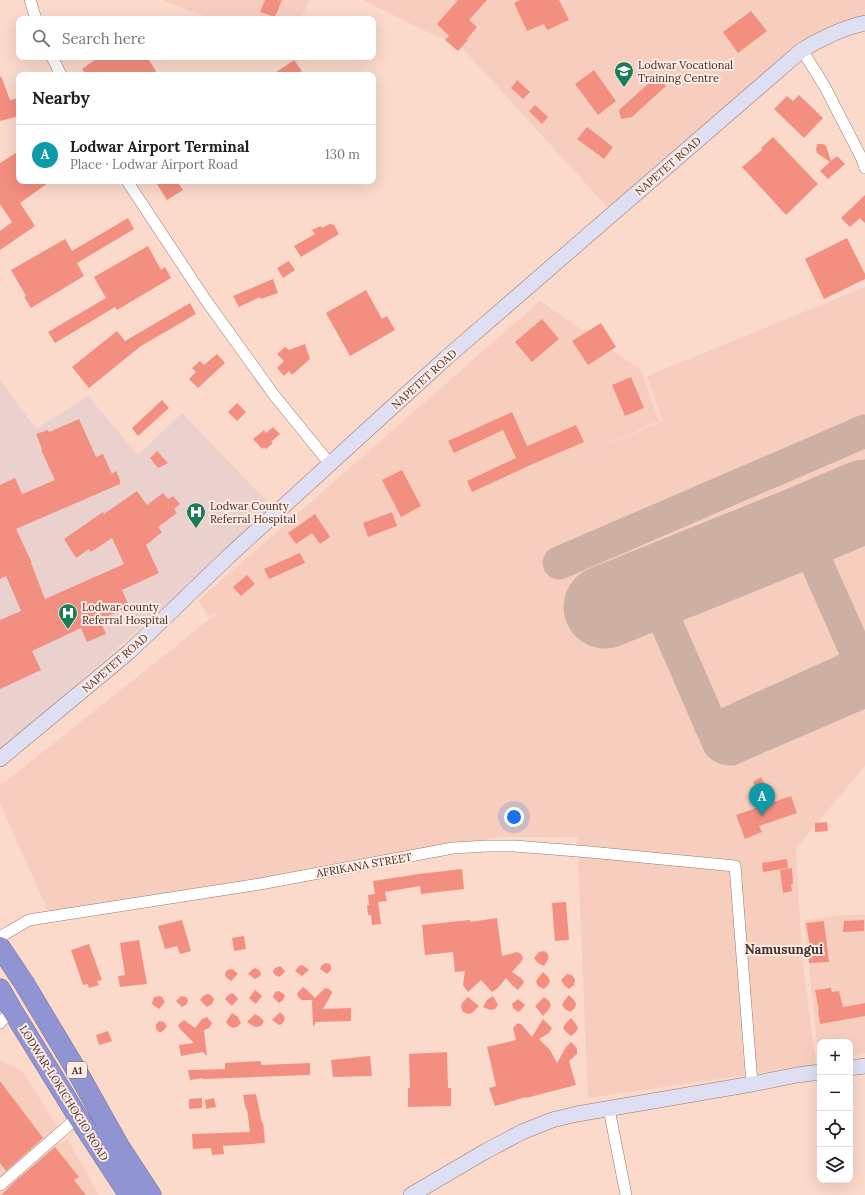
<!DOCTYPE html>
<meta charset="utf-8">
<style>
:root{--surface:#fff;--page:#f6f6f6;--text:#222;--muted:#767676;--line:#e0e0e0;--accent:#7c3aed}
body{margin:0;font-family:Lora,serif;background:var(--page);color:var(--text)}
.controls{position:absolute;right:12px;bottom:12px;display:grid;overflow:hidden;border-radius:8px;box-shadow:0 4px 16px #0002}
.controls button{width:36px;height:36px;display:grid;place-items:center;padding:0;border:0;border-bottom:1px solid var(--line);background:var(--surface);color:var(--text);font:20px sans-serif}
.you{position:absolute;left:514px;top:817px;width:14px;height:14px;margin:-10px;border:3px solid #fff;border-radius:50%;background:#1a73e8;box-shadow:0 0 0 6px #1a73e833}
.badge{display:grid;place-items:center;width:26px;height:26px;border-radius:50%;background:var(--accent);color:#fff;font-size:13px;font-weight:700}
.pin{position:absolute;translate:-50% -33px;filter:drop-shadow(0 1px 2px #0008)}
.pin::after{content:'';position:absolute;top:21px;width:14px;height:12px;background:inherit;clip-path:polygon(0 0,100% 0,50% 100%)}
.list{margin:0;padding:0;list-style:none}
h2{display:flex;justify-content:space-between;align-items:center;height:52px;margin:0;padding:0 16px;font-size:17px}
h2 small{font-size:13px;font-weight:400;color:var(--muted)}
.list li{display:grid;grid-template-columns:26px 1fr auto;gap:12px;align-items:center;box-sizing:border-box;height:60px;padding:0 16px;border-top:1px solid var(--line)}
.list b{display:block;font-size:15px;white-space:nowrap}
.list p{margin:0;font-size:13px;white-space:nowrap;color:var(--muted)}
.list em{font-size:13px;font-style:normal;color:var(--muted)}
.icon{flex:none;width:22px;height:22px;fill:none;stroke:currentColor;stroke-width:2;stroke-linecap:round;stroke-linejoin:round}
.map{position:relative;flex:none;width:865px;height:1195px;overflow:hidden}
.search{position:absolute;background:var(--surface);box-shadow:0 4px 16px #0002;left:16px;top:16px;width:360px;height:44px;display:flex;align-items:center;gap:10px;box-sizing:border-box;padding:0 14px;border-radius:8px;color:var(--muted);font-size:15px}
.panel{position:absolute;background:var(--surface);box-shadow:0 4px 16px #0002;left:16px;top:72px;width:360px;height:112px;border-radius:8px}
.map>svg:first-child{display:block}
</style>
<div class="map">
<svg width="865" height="1195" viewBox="0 0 865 1195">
<rect width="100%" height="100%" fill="#fbdacc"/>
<path fill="#f7cebe" d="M162,0H309L301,19H212Z
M363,0H865V17L848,21L609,209L464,50Z
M865,287V766L797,847L796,850L802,957L816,1065L588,1098L577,837H504L387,854L266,877L49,914L0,803V786L220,611L208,616L198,601L540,301L641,370L659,421L586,453L663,421L647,376Z
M842,915H865V1053L850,1056V1042H820V1060L819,1061L804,920Z
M0,1061L22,1070L58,1128L0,1181Z
M68,1140L99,1195H0V1189L50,1146Z"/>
<path fill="#ebd1ce" d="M0,380L36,429L88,396L138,455L182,413L274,509L0,752Z"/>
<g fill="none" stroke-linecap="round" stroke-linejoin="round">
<path stroke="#ccb0a4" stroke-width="33" d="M801,528L865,672
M559,563L865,431
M651,588L719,744C723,748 726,749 731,749L865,691
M710,725L719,727L722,726L852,667L857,661L859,657"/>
<path stroke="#ccb0a4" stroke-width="83" d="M605,607L801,528L865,501"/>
</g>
<path fill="#f38f80" d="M265,0H282L275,17L260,12Z
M458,0H487L469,20L477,27L467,39L468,40L458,51L445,40L449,36L437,24Z
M520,0H559L569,20L547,30L544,24L527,31L514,3Z
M751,11L767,31L738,53L723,32Z
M99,57H147L156,71L150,75H86L82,69Z
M294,60L302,71L296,75H272Z
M594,70L616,101L598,115L575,84Z
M1,76L10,100L19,98V116L0,121V77Z
M657,76L666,86L632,117L621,119L619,110Z
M517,80L530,92L523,99L511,88Z
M799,95L823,118L804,138L774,109L787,96L793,101Z
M535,105L548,117L542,124L529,111Z
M587,127L613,147L604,159L577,139Z
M773,137L818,184L786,215L742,167L762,150L761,148Z
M817,144H823L826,146L831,161L837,156L845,164L828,179L820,171L830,162L817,153L816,149Z
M19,151V181H51L20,203L35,226L0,250V231L12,222L0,204V163Z
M155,181H177L183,190L167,200Z
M865,195V223L860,218L850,227L841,218Z
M128,218L134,229L77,263L84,276L31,308L24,297L26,296L11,270L65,239L72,251Z
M330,224L334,225L339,234L301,257L294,246L315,234L312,230L321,226L322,228Z
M847,238L865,274V279L824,299L805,259Z
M148,246L161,270L165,267L171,278L117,310L115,307L55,343L48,332L106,298L94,277Z
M289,261L295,270L283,278L277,268Z
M273,279L278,293L261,299L260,297L239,307L233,296Z
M366,290L382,319L387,316L395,330L350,356L326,313Z
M190,303L196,314L141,346L89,388L72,367L117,331L125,341Z
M542,319L559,339L532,362L515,342Z
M601,323L616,347L588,365L572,341Z
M305,344L310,359L292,375L289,371L284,376L277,368L284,361L277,354L285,347L289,350Z
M217,354L225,363L198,388L189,379L196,372L192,368L200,361L204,365Z
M631,377L644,408L625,416L612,385Z
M162,400L169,408L138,436L132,428Z
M237,403L246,412L237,421L228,412Z
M512,412L527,446L576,425L584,442L535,463L472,492L467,481L516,458L503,430L454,453L448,441Z
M79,419L96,457L103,454L112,474L116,471L120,480V484L16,529L32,563H31L45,599L124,564L112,538L91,552L89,549L76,558L64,539L103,512L104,514L137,491L147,505L163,493L168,499L173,496L180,504L174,509L177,513L158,527L162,532L146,545L159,573L122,590L129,606L100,620L106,634L87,642L81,628L32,651L41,670L0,689V620L21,611L6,576L0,579V485L15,478L22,494L55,480L41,450L42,449L36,434L48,430L49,432Z
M273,427L280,434L271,442L273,443L266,449L264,447L262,449L253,439L264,430L266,433Z
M157,451L168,463L158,468L150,458Z
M402,470L421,506L401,517L382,480Z
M392,512L397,526L368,537L363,523Z
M315,514L330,537L320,544L312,533L296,544L288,533Z
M300,553L305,563L269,579L264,569Z
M247,575L255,584L241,596L233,587Z
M761,777L766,786L758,791L753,782Z
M791,796L797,813L759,826L762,832L745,839L736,815Z
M827,822L828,831L815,832V823Z
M787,859L788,868L763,872L762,863Z
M792,868L793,884H791L792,891L783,893L780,870Z
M462,869L464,889L421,894L420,886L385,892L387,901L378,902L381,924L372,925L371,915H368L367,905H369L368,895L375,894L373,881L419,874Z
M566,902L569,940L555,941L552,903Z
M497,918L502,956L517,952L521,954L523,958L521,962L512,972L521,978L524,982L522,985L518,990L514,987L506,978L498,988L492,992L481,980L468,992L463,985L465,971L455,972L453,952L425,955L422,925L470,920V922Z
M182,920L191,951L180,954L177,946L165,949L158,926Z
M864,920V931L843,932L844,921Z
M824,921L829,962L809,963L808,947H810L806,923Z
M244,936L246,949L234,951L232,938Z
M139,940L147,984L120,987L118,976L125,975L120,943Z
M89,944L102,980L97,981L99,985L89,988L88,984L83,985L71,950Z
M544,951L547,953L549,957L547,961L544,966L538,963L534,958L539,952Z
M326,963L330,964L331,967V970L327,974L320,969L322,965Z
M302,965L309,970L302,976L295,971L299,966Z
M280,966L285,971L282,975L279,977L275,975L273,972L275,968Z
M255,968L259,970L261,973L260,976L255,979L248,974L252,970Z
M230,969L234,970L238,974L231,981L227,978L225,975L226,971Z
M543,972L548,977L550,981L548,985L544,989L538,986L536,981Z
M567,974L572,975L575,980L574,985L569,989L564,985L561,980Z
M303,987L307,990L315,998L325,988L329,989L332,992L331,995L323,1009L351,1008V1021L316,1022L313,1027L312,1001L313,1000H302L299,998L297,994L299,991Z
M831,988L832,992L839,991L843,1007L865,1003V1016L820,1024L818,1011H819L815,990Z
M255,990L262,996L256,1004L252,1001L249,998Z
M279,991L285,995L283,1000L279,1003L273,997L275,992Z
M232,993L235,995L238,999L232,1006L225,999L228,995Z
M207,994L211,995L214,999L212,1004L207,1007L200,1000L203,996Z
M569,995L574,1000L576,1004L575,1008L570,1012L565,1009L562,1005L564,1001Z
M158,996L162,997L165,1002L159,1009L152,1004L153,999L155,997Z
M181,996L186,997L188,1000L187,1004L182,1007L176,1001Z
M493,996L498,1005L495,1009L490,1010L483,1007L487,1000Z
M468,997L479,1006L472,1013L468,1014L463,1012L461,1007L462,1003Z
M544,997L549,1001L551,1005L549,1009L543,1016L535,1006Z
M518,999L525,1005L521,1010L518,1012L513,1008L512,1004Z
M280,1012L284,1016L285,1019L282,1024L279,1025L272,1020Z
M232,1013L238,1017L241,1023L237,1027L233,1028L229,1026L226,1022Z
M255,1014L260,1017L264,1021L261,1026L257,1027L253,1026L247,1022Z
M207,1017L212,1023L209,1028L204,1030L207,1056L203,1052L181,1056L179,1045L194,1043L180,1029L178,1026L180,1023L184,1020L195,1028L202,1019Z
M571,1018L576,1024L578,1028L576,1032L571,1036L566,1032L563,1028L565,1024Z
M543,1019L552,1028L549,1033L539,1039L550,1050L557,1063L566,1047L571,1042L577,1048V1054L569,1061L576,1085L526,1098V1097L495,1106L489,1088L496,1086L487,1047L516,1040L513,1028L518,1023L522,1025L532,1037Z
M159,1021L164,1022L167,1026L164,1030L161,1032H159L156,1029V1025Z
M108,1031L112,1041L99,1045L96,1035Z
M447,1052L448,1088H451V1106L408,1107V1088H410L409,1054Z
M370,1056L372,1076L333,1077L331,1060Z
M261,1061V1065L310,1063V1075L203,1079V1078L190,1080L188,1070L225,1069V1063Z
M0,1081L43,1138L6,1171L0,1163Z
M256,1094L262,1123L263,1122L265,1143L223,1146L224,1154L212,1155L211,1148L193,1149L192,1134L250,1132L247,1109L246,1110L243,1095Z
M202,1098V1108L189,1109V1099Z
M214,1098L216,1107L206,1109L205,1100Z
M55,1147L79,1177L74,1180L86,1195H1L12,1184Z"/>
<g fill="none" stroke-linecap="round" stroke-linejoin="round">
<defs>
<path id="street" d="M30,0L36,19
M802,50L825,87L862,159L865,168
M52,57L61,75
M127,181L205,299L274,395L330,464
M0,937L29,920L260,884L453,848L487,846H514L590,852L735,866L752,1084
M0,1023L12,1010
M609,1109L626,1195
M0,1185L78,1117"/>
<path id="secondary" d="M0,759L129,652L230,555L446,358L802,50C822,38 842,28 865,23
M850,1068L865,1066
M411,1195L486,1151L522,1132L552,1120L577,1114L752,1084L797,1075L820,1072"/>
<path id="highway" d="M0,947L24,983L78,1073L119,1146L151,1195
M0,989L12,1010L78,1117L129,1195"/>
</defs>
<use href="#street" stroke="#97796e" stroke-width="12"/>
<use href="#secondary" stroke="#97796e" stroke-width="16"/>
<use href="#highway" stroke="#747298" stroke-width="21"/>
<use href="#street" stroke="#fff" stroke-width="11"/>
<use href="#secondary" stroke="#dedff2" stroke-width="15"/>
<use href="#highway" stroke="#9194d2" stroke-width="20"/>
</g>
<defs>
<symbol id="school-pin" viewBox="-11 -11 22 30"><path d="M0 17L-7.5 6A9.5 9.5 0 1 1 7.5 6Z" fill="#197d56" stroke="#feeae2"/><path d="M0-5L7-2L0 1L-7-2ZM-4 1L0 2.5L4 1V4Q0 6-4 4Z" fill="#fff"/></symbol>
<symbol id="hospital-pin" viewBox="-11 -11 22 30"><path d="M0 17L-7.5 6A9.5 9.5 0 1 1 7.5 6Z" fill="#197d56" stroke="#feeae2"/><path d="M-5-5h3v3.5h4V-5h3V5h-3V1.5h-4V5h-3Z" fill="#fff"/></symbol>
</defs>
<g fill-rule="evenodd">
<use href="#school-pin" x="613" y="60" width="22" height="30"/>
<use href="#hospital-pin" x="185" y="501" width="22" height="30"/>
<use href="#hospital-pin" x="57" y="602" width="22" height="30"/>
</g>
<g text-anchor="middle" stroke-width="4" stroke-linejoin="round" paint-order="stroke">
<rect fill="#feeae2" stroke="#786963" stroke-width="1" x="67" y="1062" width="20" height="16" rx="3"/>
<g font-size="10" font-weight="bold" fill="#3f322d">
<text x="77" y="1074">A1</text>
</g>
<g font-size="11" fill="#3f322d" stroke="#feeae2" text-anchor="start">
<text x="638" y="69">Lodwar Vocational<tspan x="638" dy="13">Training Centre</tspan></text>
<text x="210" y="510">Lodwar County<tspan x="210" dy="13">Referral Hospital</tspan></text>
<text x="82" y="611">Lodwar county<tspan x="82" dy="13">Referral Hospital</tspan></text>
</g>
<g font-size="11" fill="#3f322d" stroke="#feeae2">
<text transform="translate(668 166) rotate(-41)" y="4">NAPETET ROAD</text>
<text transform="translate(424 379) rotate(-42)" y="4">NAPETET ROAD</text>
<text transform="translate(115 663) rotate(-41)" y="4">NAPETET ROAD</text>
<text transform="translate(364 865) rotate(-10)" y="4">AFRIKANA STREET</text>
<text transform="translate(64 1093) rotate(58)" y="4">LODWAR-LOKICHOGIO ROAD</text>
</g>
<g font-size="13" font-weight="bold" fill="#3f322d" stroke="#feeae2">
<text x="784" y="954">Namusungui</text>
</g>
</g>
</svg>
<div class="controls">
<button>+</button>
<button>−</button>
<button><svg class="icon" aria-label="locate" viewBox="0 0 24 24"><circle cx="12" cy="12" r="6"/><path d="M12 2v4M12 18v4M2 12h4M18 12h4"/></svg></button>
<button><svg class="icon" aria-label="layers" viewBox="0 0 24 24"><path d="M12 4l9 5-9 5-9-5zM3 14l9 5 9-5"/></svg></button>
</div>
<div class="you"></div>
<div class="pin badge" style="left:762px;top:816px;background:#0f9aa8">A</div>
<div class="search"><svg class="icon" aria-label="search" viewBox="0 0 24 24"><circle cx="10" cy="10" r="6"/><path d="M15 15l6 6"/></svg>Search here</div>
<section class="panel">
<h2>Nearby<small></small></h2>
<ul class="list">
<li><span class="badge" style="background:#0f9aa8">A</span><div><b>Lodwar Airport Terminal</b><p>Place · Lodwar Airport Road</p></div><em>130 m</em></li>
</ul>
</section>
</div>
